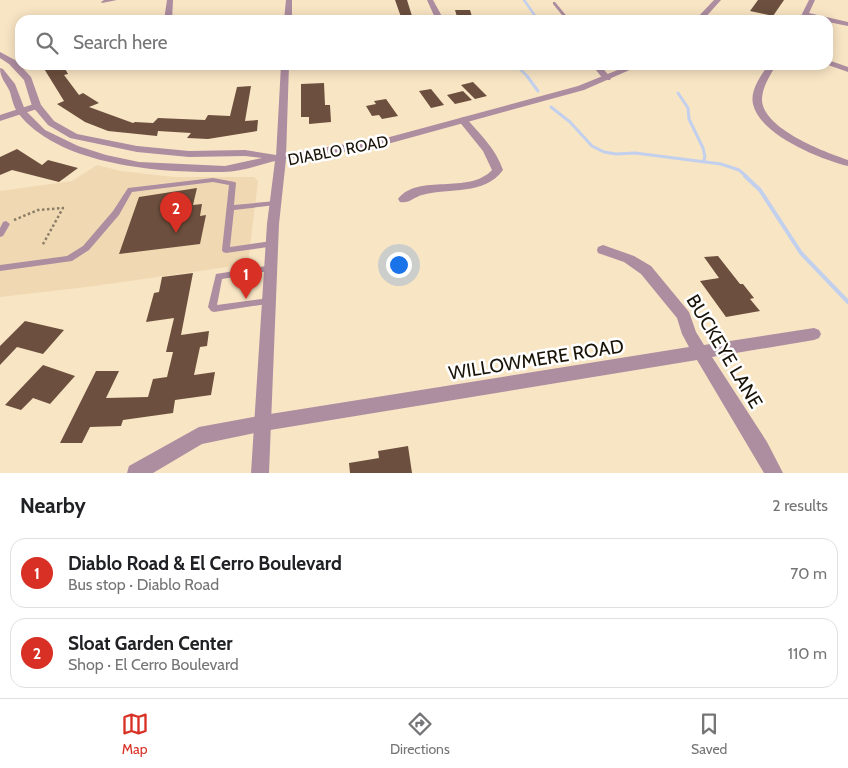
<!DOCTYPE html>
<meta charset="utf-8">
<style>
:root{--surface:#fff;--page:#f6f6f6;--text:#202124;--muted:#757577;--line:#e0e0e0;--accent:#d93025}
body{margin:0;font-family:Cabin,sans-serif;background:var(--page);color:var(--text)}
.you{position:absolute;left:398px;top:264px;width:18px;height:18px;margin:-12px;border:4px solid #fff;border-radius:50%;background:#1a73e8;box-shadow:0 0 0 8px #1a73e833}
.badge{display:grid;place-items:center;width:32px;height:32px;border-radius:50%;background:var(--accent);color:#fff;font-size:16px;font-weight:700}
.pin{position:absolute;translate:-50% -41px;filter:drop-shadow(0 1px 2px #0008)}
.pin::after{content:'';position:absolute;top:26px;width:18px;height:15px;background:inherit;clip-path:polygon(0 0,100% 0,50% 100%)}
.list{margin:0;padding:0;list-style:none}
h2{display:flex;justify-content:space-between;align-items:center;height:65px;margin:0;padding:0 20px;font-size:21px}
h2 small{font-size:16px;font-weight:400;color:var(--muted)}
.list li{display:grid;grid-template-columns:32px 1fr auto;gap:15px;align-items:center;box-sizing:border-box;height:70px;margin:0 10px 10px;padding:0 10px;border:1px solid var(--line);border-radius:15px}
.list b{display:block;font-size:19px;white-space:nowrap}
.list p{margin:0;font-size:16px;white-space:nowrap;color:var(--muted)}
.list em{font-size:16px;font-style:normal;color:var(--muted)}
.icon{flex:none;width:28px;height:28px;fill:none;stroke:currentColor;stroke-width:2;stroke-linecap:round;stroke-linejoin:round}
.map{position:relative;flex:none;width:848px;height:473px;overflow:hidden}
.search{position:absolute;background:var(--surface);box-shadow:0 2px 12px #0003;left:15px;right:15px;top:15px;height:55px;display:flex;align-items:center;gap:12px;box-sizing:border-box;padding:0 18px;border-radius:15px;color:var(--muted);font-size:19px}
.sheet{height:225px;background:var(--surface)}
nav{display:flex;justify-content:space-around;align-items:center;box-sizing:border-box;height:70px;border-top:1px solid var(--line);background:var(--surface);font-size:14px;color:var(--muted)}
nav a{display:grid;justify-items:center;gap:2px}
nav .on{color:var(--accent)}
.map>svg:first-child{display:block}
</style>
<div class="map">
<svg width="848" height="473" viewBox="0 0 848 473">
<rect width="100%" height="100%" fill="#f8e5c4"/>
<path fill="#f0d9b2" d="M97,165L121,171L174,177H254L258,181L248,264L95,286L0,297V191L72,181Z"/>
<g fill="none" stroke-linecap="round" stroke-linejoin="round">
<path stroke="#c2d0ee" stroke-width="2.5" d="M524,0L538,20
M516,65L529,78"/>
<path stroke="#c2d0ee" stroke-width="3" d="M527,76L538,91
M678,93L688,108L689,119L703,148L705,157L703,162
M551,107L570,122L592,146L604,152L616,154L635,153L721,164L739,170L747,177"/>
<path stroke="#c2d0ee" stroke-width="4" d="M745,176L760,190L801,253L848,302"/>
</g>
<path fill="#6c4f3e" d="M395,0H407L412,16L401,17Z
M758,0H784L773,16L750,11Z
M455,10H470L473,20H458Z
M51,65H63L68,74L64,75L79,95L83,93L99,103L89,107L133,123L135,122L153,123L158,118L205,120L208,115L230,116L237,87L251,86L245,121L258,120L257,131L208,139L187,138L191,133L158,131L157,136L108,131L85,122L57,104L64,101L43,67Z
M473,82L487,96L475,99L461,85Z
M324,83L325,105H330L331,122L309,124V117H301V84Z
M431,89L444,105L431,108L419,91Z
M463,91L472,100L455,104L447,95Z
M386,99L398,116L382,119L379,115L372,116L366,106L376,104L374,101Z
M17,149L42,165L48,160L78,168L59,182L12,170L0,175V157Z
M197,188L193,205L202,204L200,216L206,215L200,244L119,254L139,197Z
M718,256L740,284H743L754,298L750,299L760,311L726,317L700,281L719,278L704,257Z
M193,273L181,335L209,331L207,346L200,347L194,375L215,372L211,395L175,400L173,413L123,420L121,426L90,427L82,443H60L96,371H119L106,398L148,397L153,379L167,377L173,352H166L174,318L146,322L154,293L159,292L162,277Z
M25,321L64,330L43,354L17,347L0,365V346Z
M43,365L75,376L50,404L33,398L21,410L5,405Z
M408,446L412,473H350L349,463L379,458L378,451Z"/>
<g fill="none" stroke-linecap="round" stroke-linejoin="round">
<path stroke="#8b7e67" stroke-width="2.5" stroke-dasharray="2.5 2.5" stroke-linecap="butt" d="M14,220L38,210L63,208L42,246"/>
<path fill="#ad8da0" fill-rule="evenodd" d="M553,2H555L570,20H566L553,4Z
M608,65H614L627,71L622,72Z
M213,178L235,182L236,183L234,205L276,201L279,203L276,205L234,210L230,247L272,241L275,242L276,244L275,246L226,253L223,252L222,250L229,185L213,182L132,192L119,215L89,250L72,261L0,271V265L67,256L83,246L113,211L128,188Z
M6,221L10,224L3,236L0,237V228L3,222Z
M272,265L275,266L276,268L275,270L222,279L217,305L270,298L273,299L274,301L273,303L214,312L211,311L208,307L216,274Z"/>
<path fill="#ad8da0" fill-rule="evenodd" d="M104,0H117L102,3L101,2Z
M167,0H173L172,20H164Z
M286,0H292V20H284Z
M427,0H433L444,20H436Z
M809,0H815L809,13L848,22V26L828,22V20L808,17L807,20H799Z
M553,15H557L562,20H554Z
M828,60L848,67V72L828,65Z
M281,65H289L286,157L281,160L276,157Z
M592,65H600L611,78L610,80H604Z
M768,65H776C770,76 762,87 762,100C763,129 825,152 848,160V166C820,159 760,135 753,104C750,90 761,76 768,65Z
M37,103L42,106L40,108L0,121V115Z
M463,117L466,118C480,134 496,149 503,170C484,196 450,187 422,195C414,197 409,204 400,202L398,199C418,173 469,195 492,170L483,151L458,120Z
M603,245L634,256L651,266L689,312L696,332L704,345L814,328L819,330L821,334L819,338L814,340L712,357L767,442L783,473H764L697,360L264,431L202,444L153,473H127L129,466L199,427L264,415L689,347L682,334L677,318L641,274L624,262L598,253L597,250L598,247Z"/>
<path fill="#ad8da0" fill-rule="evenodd" d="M714,0H721L703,20H695Z
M0,52L15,60L31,77L41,105L54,121L77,134L137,146L189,151L245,150L276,155L386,138L578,86L630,65H641L584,90L391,143L350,151L286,159L279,224L269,473H251L267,224L275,161C259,165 240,172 223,172C161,173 59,166 18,113C14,108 12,99 10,92C6,83 0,78 0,68L3,69L15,84L25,110L45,130L78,146L106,155L139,162L225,166L262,158L245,156L189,157L137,152L70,138L48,125L32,106L24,80L9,64L0,58Z"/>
</g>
<g text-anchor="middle" stroke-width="5" stroke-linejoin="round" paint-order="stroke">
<g font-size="16" fill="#1a1307" stroke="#fff">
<text transform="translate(338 150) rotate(-11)" y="6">DIABLO ROAD</text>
</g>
<g font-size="19" fill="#1a1307" stroke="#fff">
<text transform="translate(725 351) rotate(59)" y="7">BUCKEYE LANE</text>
<text transform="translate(536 359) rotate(-9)" y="7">WILLOWMERE ROAD</text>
</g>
</g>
</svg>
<div class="you"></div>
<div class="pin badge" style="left:246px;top:299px">1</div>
<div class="pin badge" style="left:176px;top:233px">2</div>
<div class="search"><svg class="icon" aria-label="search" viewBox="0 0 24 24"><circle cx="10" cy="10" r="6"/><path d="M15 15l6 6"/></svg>Search here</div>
</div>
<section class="sheet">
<h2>Nearby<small>2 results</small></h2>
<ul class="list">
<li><span class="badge">1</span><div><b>Diablo Road &amp; El Cerro Boulevard</b><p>Bus stop · Diablo Road</p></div><em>70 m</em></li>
<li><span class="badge">2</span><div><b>Sloat Garden Center</b><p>Shop · El Cerro Boulevard</p></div><em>110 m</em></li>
</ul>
</section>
<nav>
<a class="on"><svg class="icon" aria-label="map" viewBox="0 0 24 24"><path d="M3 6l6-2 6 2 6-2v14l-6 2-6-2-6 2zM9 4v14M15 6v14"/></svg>Map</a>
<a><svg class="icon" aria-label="directions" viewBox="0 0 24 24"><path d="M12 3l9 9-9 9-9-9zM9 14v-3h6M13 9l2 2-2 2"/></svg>Directions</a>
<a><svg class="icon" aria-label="saved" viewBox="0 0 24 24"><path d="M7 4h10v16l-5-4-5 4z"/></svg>Saved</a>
</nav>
